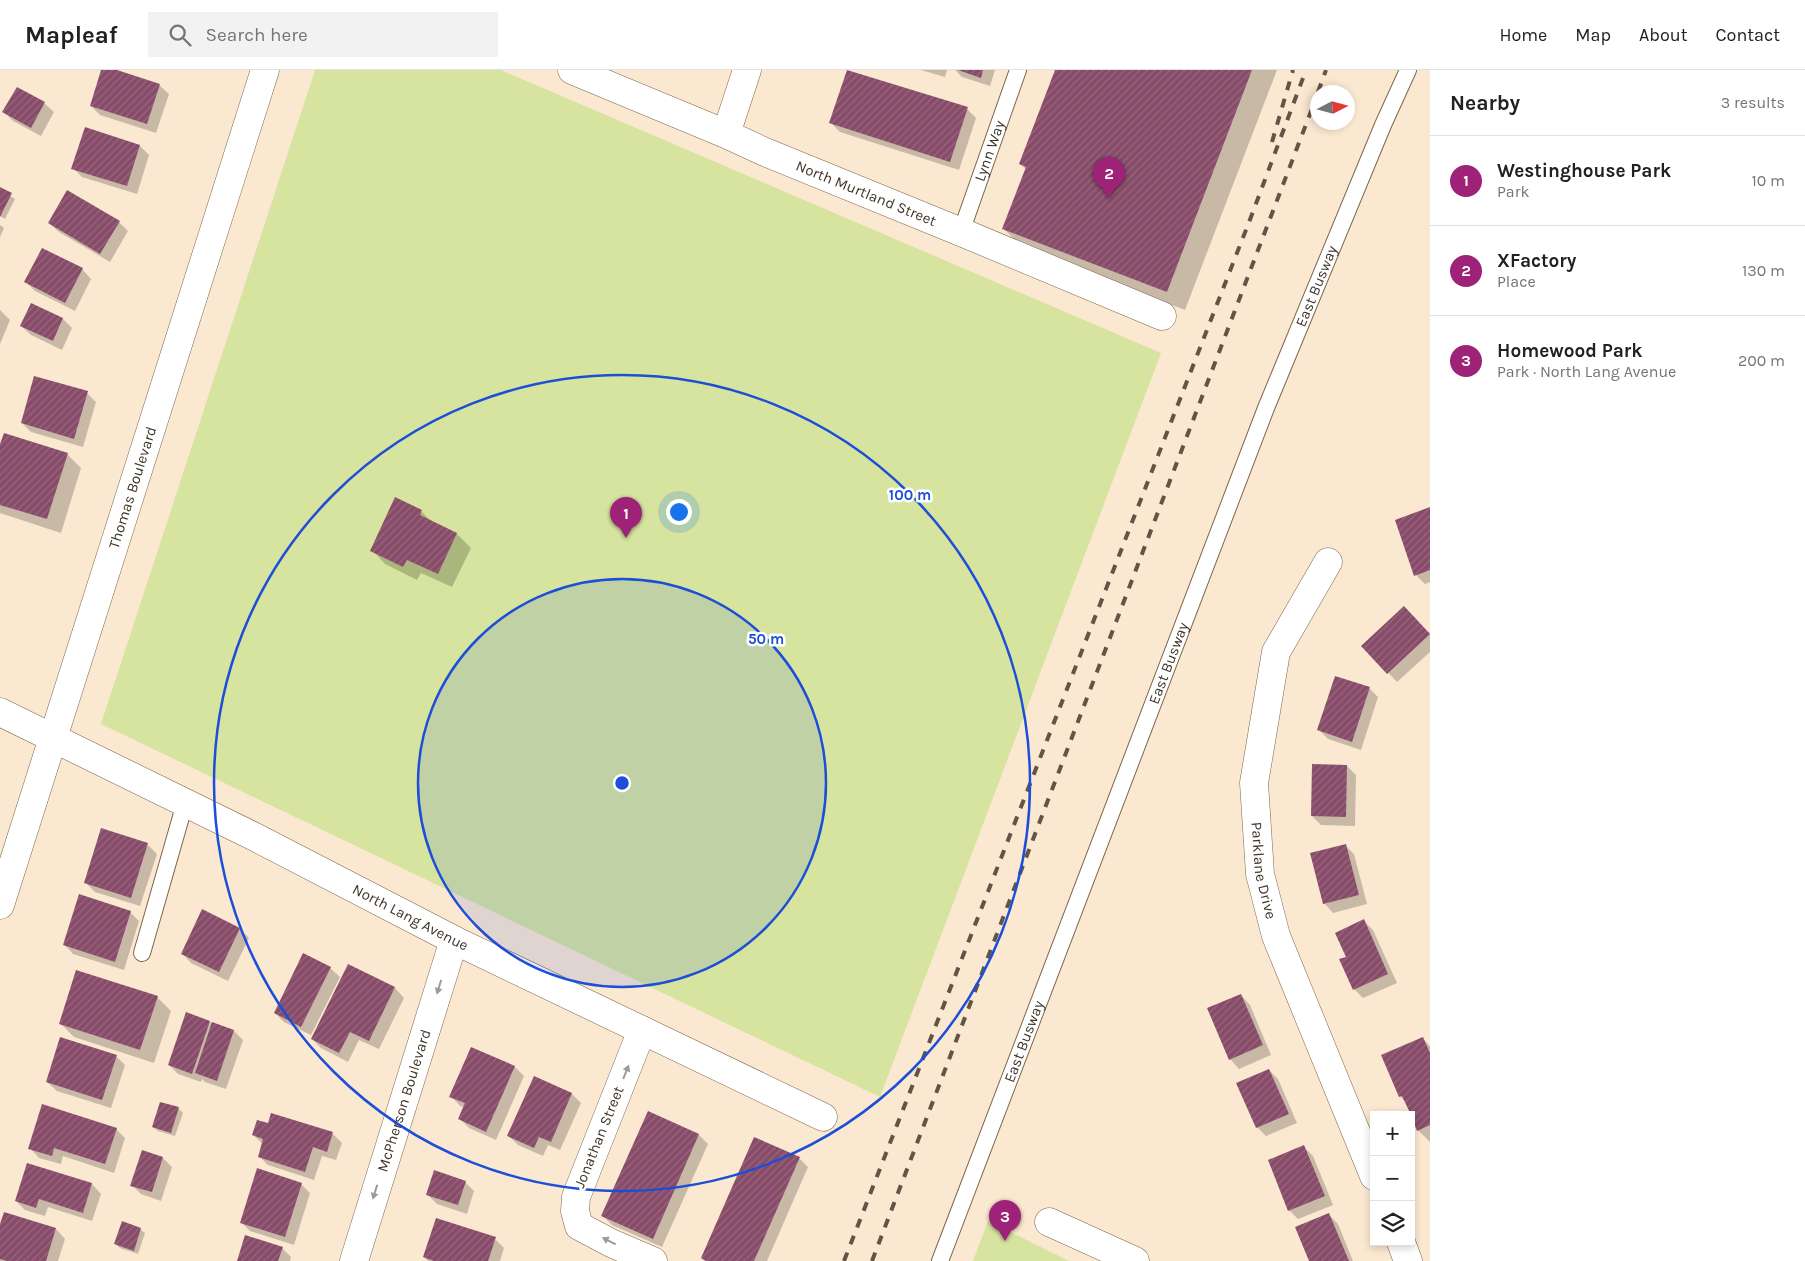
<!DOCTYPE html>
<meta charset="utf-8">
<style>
:root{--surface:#fff;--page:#f2f2f2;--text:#202124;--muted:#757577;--line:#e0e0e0;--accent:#9e2378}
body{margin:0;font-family:Karla,sans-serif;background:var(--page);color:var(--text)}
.controls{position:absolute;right:15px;bottom:15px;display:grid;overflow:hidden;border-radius:0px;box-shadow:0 2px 8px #0003}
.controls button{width:45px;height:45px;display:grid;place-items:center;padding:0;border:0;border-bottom:1px solid var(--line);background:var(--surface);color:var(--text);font:25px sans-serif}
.compass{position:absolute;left:1310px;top:15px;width:45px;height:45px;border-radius:50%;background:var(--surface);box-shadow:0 2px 8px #0003;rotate:84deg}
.you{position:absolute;left:678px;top:441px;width:18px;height:18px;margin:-12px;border:4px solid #fff;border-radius:50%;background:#1a73e8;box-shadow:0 0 0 8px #1a73e833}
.badge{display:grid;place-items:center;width:32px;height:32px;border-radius:50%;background:var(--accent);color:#fff;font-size:16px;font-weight:700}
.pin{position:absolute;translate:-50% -41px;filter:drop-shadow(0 1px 2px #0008)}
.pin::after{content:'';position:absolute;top:26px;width:18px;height:15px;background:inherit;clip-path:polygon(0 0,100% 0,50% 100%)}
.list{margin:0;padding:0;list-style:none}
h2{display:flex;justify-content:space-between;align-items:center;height:65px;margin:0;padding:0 20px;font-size:21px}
h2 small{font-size:16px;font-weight:400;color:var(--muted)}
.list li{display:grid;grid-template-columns:32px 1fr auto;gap:15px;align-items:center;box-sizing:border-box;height:90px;padding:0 20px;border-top:1px solid var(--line)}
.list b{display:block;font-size:19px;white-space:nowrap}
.list p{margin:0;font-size:16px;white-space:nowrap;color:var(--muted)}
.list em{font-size:16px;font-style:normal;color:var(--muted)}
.icon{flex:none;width:28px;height:28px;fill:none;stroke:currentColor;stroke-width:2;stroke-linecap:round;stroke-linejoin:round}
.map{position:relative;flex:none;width:1430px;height:1191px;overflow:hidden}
header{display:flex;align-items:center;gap:30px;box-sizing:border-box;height:70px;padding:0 25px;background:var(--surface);border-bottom:1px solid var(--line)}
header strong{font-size:24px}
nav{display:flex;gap:28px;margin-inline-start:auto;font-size:18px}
.search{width:350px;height:45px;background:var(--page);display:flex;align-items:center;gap:12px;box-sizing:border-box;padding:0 18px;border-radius:0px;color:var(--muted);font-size:19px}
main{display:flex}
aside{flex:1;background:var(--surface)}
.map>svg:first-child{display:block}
</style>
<header>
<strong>Mapleaf</strong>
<div class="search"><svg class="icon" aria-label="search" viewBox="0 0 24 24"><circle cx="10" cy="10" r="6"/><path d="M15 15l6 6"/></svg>Search here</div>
<nav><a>Home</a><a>Map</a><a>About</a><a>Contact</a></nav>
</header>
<main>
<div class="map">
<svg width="1430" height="1191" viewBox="0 0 1430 1191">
<defs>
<pattern id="building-hatch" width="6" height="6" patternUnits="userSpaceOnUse" patternTransform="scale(1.25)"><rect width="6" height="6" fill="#884b69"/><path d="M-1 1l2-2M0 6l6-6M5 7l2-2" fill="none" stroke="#97697e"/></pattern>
</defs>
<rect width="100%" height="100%" fill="#fbe8d1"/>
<path fill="#d6e49f" d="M315,0H501L1161,283L880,1027L101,654Z
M988,1151L1069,1191H973Z"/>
<path fill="#0003" d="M103,0H113L159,15L169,24L156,63L100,45L91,36Z
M921,0H947L945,7Z
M955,0H995L990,16L962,7Z
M1057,0H1277L1185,240L1022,177L1004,159L1026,100L1021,94Z
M44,33L54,42L41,66L13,51L4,42Z
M967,39L976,48L959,100L840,62L831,53Z
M140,76L149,85L137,124L82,107L73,98Z
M0,119L15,129L5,149L0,146Z
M119,152L128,161L110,192L59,162L49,153Z
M0,155L4,158L0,167Z
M82,199L91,209L75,241L35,221L26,212Z
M0,240L10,250L0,274Z
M63,249L72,258L62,280L31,265L21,256Z
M87,323L96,332L83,377L31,362L22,353Z
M0,379L67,384L81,398L61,463L0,443Z
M1430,439V512L1425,514L1416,505Z
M421,441L431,451L457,464L471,478L452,517L421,503L417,510L385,494L372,480Z
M1413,546L1430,564V582L1397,612L1363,576Z
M1369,618L1378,627L1361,680L1328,669L1319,660Z
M1347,696L1356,705L1355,756L1321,755L1312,746Z
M148,775L157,784L140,836L95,822L85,812Z
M1345,775L1354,784L1367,834L1333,843L1324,833Z
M203,841L240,859L249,868L228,911L191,893L182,883Z
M130,842L139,851L124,900L73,884L64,874Z
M1364,851L1373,860L1397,913L1363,928L1354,919L1347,887Z
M348,896L395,918L404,928L379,979L359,970L348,992L321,978L312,969Z
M330,898L340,907L311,965L284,952L275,943Z
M1241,925L1250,935L1271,985L1239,999L1230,989Z
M157,927L171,941L154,993L74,967L61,954Z
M209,952L234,961L243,970L226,1019L205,1012L202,1009L201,1012L178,1004L169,995Z
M1423,969L1430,976V1072L1418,1060L1406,1032L1400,1026Z
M472,978L515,997L524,1006L496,1070L469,1058L460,1049L465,1038L460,1036L451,1026Z
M116,986L125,995L111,1038L57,1021L47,1012Z
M1269,1000L1278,1009L1297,1053L1266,1066L1257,1057Z
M534,1008L572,1024L581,1033L560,1080L548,1075L543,1086L518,1075L509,1066Z
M178,1038L183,1043L175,1066L158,1061L153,1057Z
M649,1043L699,1065L708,1074L662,1177L612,1155L603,1146Z
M116,1059L125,1068L114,1103L63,1086L61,1094L39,1088L30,1078Z
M332,1063L342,1073L336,1090L322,1086L314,1110L268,1095L259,1086L263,1074L253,1065Z
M1304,1077L1313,1086L1333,1135L1298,1149L1289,1140Z
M163,1088L172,1097L161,1131L141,1124L132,1115Z
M799,1088L808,1097L767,1191H705L702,1188Z
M28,1094L92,1114L101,1124L92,1151L48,1137L45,1146L25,1140L16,1131Z
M465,1112L474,1121L467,1144L437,1134L428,1125Z
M301,1114L310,1123L294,1175L250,1161L241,1152Z
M5,1143L56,1159L65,1169L58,1191H0V1159Z
M1328,1144L1338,1154L1353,1191H1310Z
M140,1159L145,1163L138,1184L120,1178L116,1174Z
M495,1169L504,1178L500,1191H428L424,1187Z
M282,1178L291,1187L290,1191H239Z"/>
<path fill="url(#building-hatch)" d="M101,0H117L160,14L147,54L90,36Z
M847,0L968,37L950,92L829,53Z
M958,0H983L981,8Z
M1055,0H1252L1167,222L1002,159L1026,97L1019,94Z
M17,17L45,32L31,58L2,42Z
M85,57L140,75L127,116L71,99Z
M0,117L12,123L0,147Z
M67,120L120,151L100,184L48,153Z
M42,178L83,198L65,233L24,212Z
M31,233L63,248L53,271L20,256Z
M34,306L88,321L74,369L21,353Z
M4,363L68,383L47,449L0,435V374Z
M395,427L422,440L420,445L457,463L438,504L407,490L403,497L370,481Z
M1430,437V500L1414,506L1395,450Z
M1404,536L1430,564L1387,604L1361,576Z
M1335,606L1370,617L1352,672L1317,660Z
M1312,694L1347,695L1346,747L1311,746Z
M101,758L148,773L131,828L84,813Z
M1346,774L1359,825L1323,834L1310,783Z
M79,824L131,841L115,892L63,875Z
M202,839L240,858L219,902L181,884Z
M1364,849L1388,904L1353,920L1339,889L1346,887L1335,863Z
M303,883L331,897L301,957L274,943Z
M348,894L395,917L369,971L350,962L339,983L311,969Z
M76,900L158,926L140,980L59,954Z
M1241,924L1263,975L1229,990L1207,938Z
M186,942L210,951L192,1004L168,995Z
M212,952L234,960L217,1011L195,1003Z
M60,967L117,985L102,1030L46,1012Z
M1423,967L1430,983V1055L1417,1061L1411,1045L1402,1026L1399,1027L1381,985Z
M471,977L515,996L486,1062L458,1049L465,1033L449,1027Z
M1269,999L1289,1044L1256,1058L1236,1013Z
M534,1006L572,1023L551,1072L539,1067L534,1078L507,1066Z
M160,1032L179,1037L171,1063L152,1057Z
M42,1034L117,1058L105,1094L54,1078L52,1086L28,1079Z
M648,1041L699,1064L653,1169L601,1146Z
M271,1043L333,1062L327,1082L313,1077L305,1102L258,1087L263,1069L252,1065L257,1050L268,1053Z
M754,1067L800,1087L754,1191H706L701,1188Z
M1304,1075L1325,1126L1288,1141L1268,1090Z
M142,1080L163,1087L152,1122L130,1116Z
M27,1093L92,1113L83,1143L39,1129L36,1138L15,1131Z
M257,1098L302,1113L285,1167L240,1153Z
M434,1100L466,1111L458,1135L426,1125Z
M4,1142L56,1158L46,1191H7L0,1189V1154Z
M1329,1143L1349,1191H1309L1295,1157Z
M436,1148L496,1167L488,1191H434L423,1187Z
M122,1151L141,1158L134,1181L114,1174Z
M245,1165L283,1177L278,1191H237Z"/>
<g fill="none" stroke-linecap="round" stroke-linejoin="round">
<defs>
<g id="lane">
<path id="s1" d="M961,162L1018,0"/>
<path d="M142,883L185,733"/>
<path id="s2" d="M940,1191L1266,338L1383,55L1408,0"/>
</g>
<g id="street">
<path id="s3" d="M572,0L726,64L765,82L961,162L1162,246"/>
<path d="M726,64L747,0"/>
<path id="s4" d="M1328,492L1276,582L1254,713L1260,804L1276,866L1374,1106"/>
<path id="s5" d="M0,642L255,767L454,870L823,1047"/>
<path id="s6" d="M0,835L265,0"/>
<path d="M642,960L576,1127L575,1141L579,1156L611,1173L653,1191"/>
<path d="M1049,1152L1135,1191"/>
<path d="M1401,1172L1408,1191"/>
<path id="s7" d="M354,1191L454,870"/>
</g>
</defs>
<use href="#lane" stroke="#7b664c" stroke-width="18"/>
<use href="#street" stroke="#7b664c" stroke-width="29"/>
<use href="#lane" stroke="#fff" stroke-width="16"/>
<use href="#street" stroke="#fff" stroke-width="28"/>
<path stroke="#605547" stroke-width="4" stroke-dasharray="9 9" stroke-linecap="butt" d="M1318,22L1326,0
M1272,72L1293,0
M844,1191L1251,147L1306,0
M872,1191L1318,23"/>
</g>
<defs><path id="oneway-solid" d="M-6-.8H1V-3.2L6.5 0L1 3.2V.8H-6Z" transform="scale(1.25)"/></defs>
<g fill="#9e9a94">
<use href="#oneway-solid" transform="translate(439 917) rotate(107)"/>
<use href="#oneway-solid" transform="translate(626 1002) rotate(-68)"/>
<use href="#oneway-solid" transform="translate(375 1122) rotate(107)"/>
<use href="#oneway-solid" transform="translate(609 1171) rotate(-153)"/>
</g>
<circle cx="622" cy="713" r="204" fill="#1d4ed8" fill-opacity=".12"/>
<g fill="none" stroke="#1d4ed8" stroke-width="2.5">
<circle cx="622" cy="713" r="204"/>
<circle cx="622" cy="713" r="408"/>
</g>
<g text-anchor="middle" stroke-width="5" stroke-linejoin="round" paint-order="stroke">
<g font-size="15" fill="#3e3529" stroke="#fff">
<text dy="5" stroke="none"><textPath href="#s1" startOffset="86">Lynn Way</textPath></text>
<text dy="5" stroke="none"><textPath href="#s3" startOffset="319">North Murtland Street</textPath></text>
<text dy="5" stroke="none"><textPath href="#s2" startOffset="1045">East Busway</textPath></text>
<text dy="5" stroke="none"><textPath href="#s6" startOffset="438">Thomas Boulevard</textPath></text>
<text dy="5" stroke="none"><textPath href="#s2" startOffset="640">East Busway</textPath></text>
<text dy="5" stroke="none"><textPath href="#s4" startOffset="325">Parklane Drive</textPath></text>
<text dy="5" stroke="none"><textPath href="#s5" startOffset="459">North Lang Avenue</textPath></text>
<text dy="5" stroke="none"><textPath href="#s2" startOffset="235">East Busway</textPath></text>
<text dy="5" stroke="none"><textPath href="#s7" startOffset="168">McPherson Boulevard</textPath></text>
<text transform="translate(599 1067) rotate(-68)" y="5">Jonathan Street</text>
</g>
</g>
<circle cx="622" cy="713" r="8" fill="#1d4ed8" stroke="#fff" stroke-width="2.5"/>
<g font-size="15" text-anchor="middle" font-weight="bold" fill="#1d4ed8" stroke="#fff" stroke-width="5" stroke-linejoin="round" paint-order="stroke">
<text x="910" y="430">100 m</text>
<text x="766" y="574">50 m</text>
</g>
</svg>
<div class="controls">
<button>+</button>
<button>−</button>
<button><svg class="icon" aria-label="layers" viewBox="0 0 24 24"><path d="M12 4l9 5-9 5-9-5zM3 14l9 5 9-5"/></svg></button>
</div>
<svg class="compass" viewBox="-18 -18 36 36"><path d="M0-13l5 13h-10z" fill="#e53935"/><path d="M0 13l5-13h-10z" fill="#757577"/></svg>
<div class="you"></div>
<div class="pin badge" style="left:626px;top:468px">1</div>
<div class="pin badge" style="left:1109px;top:128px">2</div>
<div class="pin badge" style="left:1005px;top:1171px">3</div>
</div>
<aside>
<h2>Nearby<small>3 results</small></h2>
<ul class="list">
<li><span class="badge">1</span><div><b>Westinghouse Park</b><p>Park</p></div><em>10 m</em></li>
<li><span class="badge">2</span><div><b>XFactory</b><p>Place</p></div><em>130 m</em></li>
<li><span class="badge">3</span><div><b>Homewood Park</b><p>Park · North Lang Avenue</p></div><em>200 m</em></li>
</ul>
</aside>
</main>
